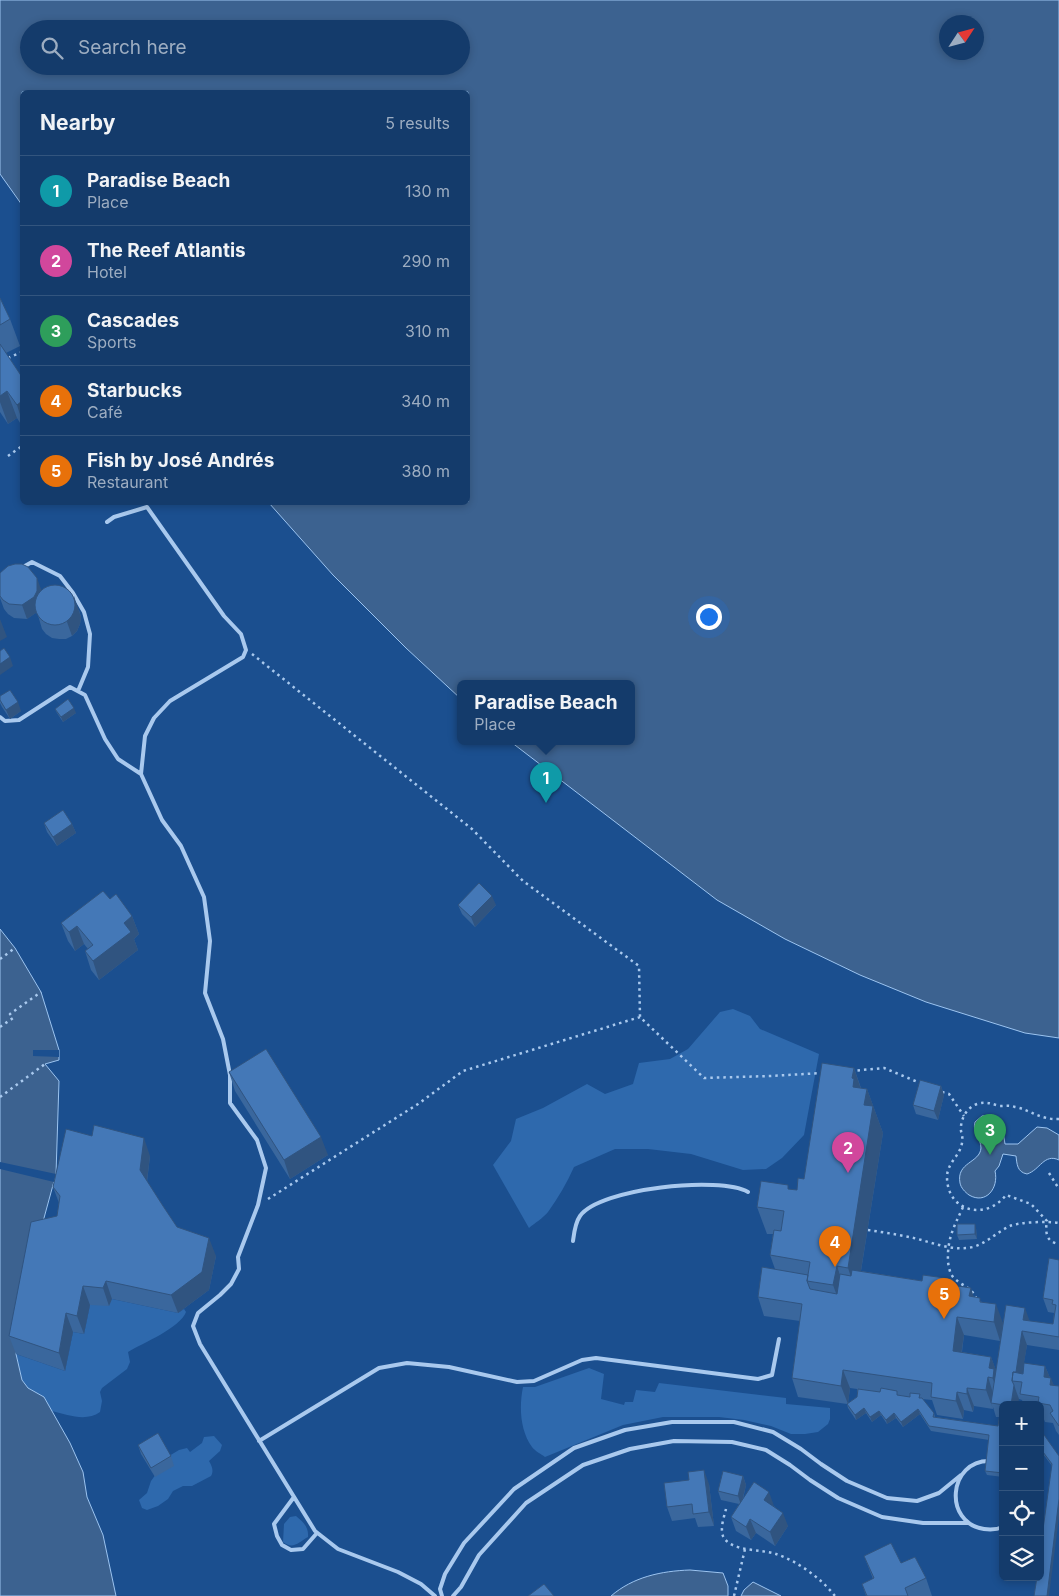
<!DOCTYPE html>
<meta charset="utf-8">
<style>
:root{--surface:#143b6b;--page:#1d4271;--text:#f1f3f6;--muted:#9dadc1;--line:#33557e;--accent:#8bbbb9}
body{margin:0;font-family:Inter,sans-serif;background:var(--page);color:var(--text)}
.controls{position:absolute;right:15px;bottom:15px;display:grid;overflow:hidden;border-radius:8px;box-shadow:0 2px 8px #0003}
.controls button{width:45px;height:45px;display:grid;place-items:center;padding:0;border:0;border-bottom:1px solid var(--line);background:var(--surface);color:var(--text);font:25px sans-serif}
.compass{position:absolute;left:939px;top:15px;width:45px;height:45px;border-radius:50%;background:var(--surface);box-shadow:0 2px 8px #0003;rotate:54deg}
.you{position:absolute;left:708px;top:616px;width:18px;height:18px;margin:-12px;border:4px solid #fff;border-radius:50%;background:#1a73e8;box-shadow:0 0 0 8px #1a73e833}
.badge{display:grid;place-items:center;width:32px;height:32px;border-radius:50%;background:var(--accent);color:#fff;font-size:16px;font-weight:700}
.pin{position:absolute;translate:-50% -41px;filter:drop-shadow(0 1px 2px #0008)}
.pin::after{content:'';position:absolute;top:26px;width:18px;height:15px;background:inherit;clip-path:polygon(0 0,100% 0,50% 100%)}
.popup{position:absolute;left:457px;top:680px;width:178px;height:65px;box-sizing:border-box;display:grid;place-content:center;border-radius:8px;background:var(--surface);filter:drop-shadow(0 1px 4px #0005);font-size:16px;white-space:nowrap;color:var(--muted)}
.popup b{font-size:19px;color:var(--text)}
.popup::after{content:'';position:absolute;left:50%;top:100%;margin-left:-10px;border:10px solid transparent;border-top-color:var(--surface)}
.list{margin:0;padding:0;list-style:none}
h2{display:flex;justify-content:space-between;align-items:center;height:65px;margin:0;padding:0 20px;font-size:21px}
h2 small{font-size:16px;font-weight:400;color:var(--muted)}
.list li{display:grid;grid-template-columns:32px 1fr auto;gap:15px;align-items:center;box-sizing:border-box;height:70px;padding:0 20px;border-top:1px solid var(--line)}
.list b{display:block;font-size:19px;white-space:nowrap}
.list p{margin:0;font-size:16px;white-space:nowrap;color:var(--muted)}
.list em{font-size:16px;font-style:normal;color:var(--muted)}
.icon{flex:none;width:28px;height:28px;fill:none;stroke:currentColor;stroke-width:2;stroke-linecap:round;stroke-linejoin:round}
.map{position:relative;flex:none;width:1059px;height:1596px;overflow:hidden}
.search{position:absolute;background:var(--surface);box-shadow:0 2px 8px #0003;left:20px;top:20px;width:450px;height:55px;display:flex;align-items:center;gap:12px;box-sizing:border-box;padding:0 18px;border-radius:28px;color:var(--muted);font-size:19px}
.panel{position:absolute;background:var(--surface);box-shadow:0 2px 8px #0003;left:20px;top:90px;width:450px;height:415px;border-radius:8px}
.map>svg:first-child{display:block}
</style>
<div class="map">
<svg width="1059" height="1596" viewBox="0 0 1059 1596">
<rect width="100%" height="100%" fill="#1b4f8f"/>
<path fill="#2e69ad" d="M733,1009L750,1016L760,1029L819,1054L804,1135L782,1158L766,1169L743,1170L691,1154L648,1149H615L574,1167C567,1183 558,1198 548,1212C543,1218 535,1223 529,1228L493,1165L511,1141L516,1119L543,1108L587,1084L605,1094L633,1084L639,1063L670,1059L688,1049L720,1012Z
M112,1299L178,1313L184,1309L186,1312C180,1328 143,1343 128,1352L130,1362L127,1369L102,1388L100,1392L102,1401L100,1412C86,1422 68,1415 52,1411L44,1397L28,1388L22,1380L16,1354L65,1371L73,1332L84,1334L90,1305Z
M589,1368L604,1374L601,1399L624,1405L625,1402H633L636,1390L655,1392L659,1383L786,1398V1404L830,1408V1419L828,1424L818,1432L805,1434H791L771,1426L744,1420L719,1417H663L623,1425L545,1457C541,1454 535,1451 532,1447C520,1430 519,1407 523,1387H535Z
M214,1436L222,1445L220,1451L209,1461C212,1466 214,1471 211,1476L192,1486H183L173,1491L168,1499L158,1506L147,1510L142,1508L139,1500L147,1493L151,1481L169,1456L179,1450L187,1448L190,1452L202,1443L204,1437Z
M296,1516C303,1522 309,1527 308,1537C299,1542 293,1550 283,1542L284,1524L290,1517Z"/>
<path fill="#3c6290" stroke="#9cc4f0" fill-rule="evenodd" d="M0,0H1059V1038L1025,1033L926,1002L860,975L785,939L717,900L511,742H631V684H461V699L406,648L333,575L269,503L468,502V92H22V205L0,174ZM946,22H976V52H946ZM29,29H461V66H29Z
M0,929L15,948L41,992L59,1050V1060L45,1064L59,1081L56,1174L38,1240L16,1354L22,1380L28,1388L44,1397L70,1443L83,1472L87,1497L103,1535L116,1596H0Z
M992,1115L1002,1125L1005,1144H1018L1037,1127L1047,1128L1059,1135V1160C1044,1153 1040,1170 1027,1174C1017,1172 1017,1164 1016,1156L1003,1154L999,1166L995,1171C999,1188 986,1205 969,1195C965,1192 961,1188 960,1183C956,1162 980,1163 981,1148C981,1138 972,1133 975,1122L982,1116Z
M690,1570L723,1573L728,1586V1596H611C633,1577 661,1571 690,1570Z
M753,1582L781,1596H741L744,1590Z"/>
<path fill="#1b4f8f" d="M33,1050H59V1057L33,1056Z
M0,1162L56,1174L54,1182L0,1169Z"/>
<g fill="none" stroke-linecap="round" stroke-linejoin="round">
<path stroke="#a9c9ee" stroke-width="2.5" stroke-dasharray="2.5 4" stroke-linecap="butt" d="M8,358L22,352
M8,456L22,446
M252,654L472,829L523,881L639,966L640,1017L704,1078L770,1076L823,1073
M0,959L15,948
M0,1027L13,1018L10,1014L41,992
M851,1071L884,1068L920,1083
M942,1092L949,1094L964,1116
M0,1097L45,1064
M1059,1119C1040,1120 1031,1110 1015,1107C1010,1105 1005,1106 1000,1106C992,1104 986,1101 977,1104C966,1108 960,1120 961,1131C962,1135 963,1139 962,1143C960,1156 947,1163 947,1177C947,1212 986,1221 1006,1195L1031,1204L1047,1221C1045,1232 1046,1242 1059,1244
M1049,1173L1059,1189
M268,1199L418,1104L463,1071L640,1017
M963,1207C954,1227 947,1238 948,1262C949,1268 950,1275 955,1279C965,1288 971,1286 977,1300
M868,1230C881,1232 895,1234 909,1237C930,1241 951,1252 973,1247C987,1243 997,1232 1010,1226C1020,1222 1047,1221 1059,1223
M726,1509C724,1517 720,1528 723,1536C730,1552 762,1549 776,1554C797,1561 821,1578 835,1596
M734,1596L745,1549"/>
<path stroke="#a9c9ee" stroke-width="4" d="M107,522L114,517L147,507L224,616L241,634L246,650L243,657L170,701L154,718L145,736L141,774
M23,567L32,562L60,576L73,593L84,612L90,634L88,667L78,691
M0,717L5,721L19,720L70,687L85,695L105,739L118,759L141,774L162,820L181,846L204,897L210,941L205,993L223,1039L230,1075V1103L257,1140L266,1168L258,1205L238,1257L239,1269L231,1284L220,1295L198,1313L193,1326L200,1344L315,1531L338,1549L398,1572L421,1584L435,1596
M573,1241C574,1233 575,1223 580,1216C600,1188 720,1176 748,1192
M259,1441L379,1368L407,1363L449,1367L517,1382L534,1381L582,1360L596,1358L758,1379L772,1375L779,1339
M990,1461C948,1460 943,1523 984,1529C991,1530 996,1530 1003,1527
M294,1497L274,1524L277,1536L282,1545L291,1550L303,1549L317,1533
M442,1596L440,1589L445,1574L464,1543L514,1489L574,1448L625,1430L672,1422H734L773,1432L801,1449L821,1464L847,1481L887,1498L917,1501L939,1493L961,1475
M453,1596L461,1587L479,1555L526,1503L583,1465L630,1449L674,1441L732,1442L766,1450L790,1465L810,1480L838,1498L882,1517L923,1523H969"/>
</g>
<path fill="#3a679d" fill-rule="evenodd" d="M0,298L10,319L20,346L6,353L22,377V426L17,418L8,424L0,412Z
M0,573L41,591L79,610L81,617L80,624L77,631L72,636L66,639H59L52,638L46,634L42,629L37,612L27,619L14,618L8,614L4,609L0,598Z
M0,696L21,711L10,719L2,707L0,703Z
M55,709L76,713L63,722L57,713Z
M44,823L72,824L76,833L57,846L47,832Z
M110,899L132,916L139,934L134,939L138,950L99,980L91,970L85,951L88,949L84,944L75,951L68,941L61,923Z
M458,905H496L475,927L462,914Z
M854,1068L861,1088L867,1089L883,1133L861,1271L922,1281L952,1279L954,1286L982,1302L1003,1323L1000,1341L964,1335L962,1352L991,1357L996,1371L1006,1305L1030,1321L1053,1324L1054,1313L1048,1312L1043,1298L1059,1260V1350L1027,1345L1022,1373L1045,1366L1050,1378L1054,1386H1059V1435L1056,1431L1053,1423L1045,1422L1042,1414H1040V1405H1024L1022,1400L1019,1399L1003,1405V1477L987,1475L985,1471L989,1440L931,1431L920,1414L903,1427L896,1418L887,1424L881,1415L872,1422L866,1413L856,1420L848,1408L847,1404L798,1397L792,1378L800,1321L764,1316L758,1297L775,1269L770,1255L773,1234H767L757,1207L797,1190L804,1179ZM850,1388L857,1389V1397L848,1403ZM922,1399L932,1400L937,1415L963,1419L964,1410L973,1412L974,1406L993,1409V1407L996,1417H1000L998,1426L935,1417L934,1413Z
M229,1072L328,1155L290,1179L235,1091Z
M941,1086L944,1095L938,1120L916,1114L913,1105Z
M150,1156L147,1182L177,1227L216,1256L209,1290L178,1313L112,1299L109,1306L90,1305L84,1334L73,1332L65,1371L16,1354L9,1336L57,1216L59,1203L53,1187Z
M976,1228L977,1239L959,1240L957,1235Z
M1040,1432L1059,1456L1052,1466L1040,1450Z
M138,1445L171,1456L174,1466L155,1477L141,1454Z
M743,1476L746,1485L743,1499L774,1506L788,1526L775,1546L756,1533L751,1540L736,1531L731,1517L739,1504L721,1500L718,1491Z
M709,1484L714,1526L698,1527L695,1518L672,1521L667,1507Z
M864,1556L901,1563L926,1578L932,1596H866L862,1584L873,1579Z"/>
<path fill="#305480" d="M7,391L17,418L8,424L0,402V396Z
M22,401V421L17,405Z
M37,578L42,592L39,611L27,619L22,605Z
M74,596L81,617L80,624L77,631L72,636L67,622Z
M0,619L7,637L0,641Z
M10,657L13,666L0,675V664Z
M18,702L21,711L10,719L6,710Z
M74,708L76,713L63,722L61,717Z
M72,824L76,833L57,846L53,837Z
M492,896L496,905L475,927L471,917Z
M132,916L139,934L134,939L138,950L99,980L93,961L124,923Z
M77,926L84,944L75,951L69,932Z
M854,1068L863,1095L853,1087L852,1078Z
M941,1086L944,1095L938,1120L934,1111Z
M867,1089L883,1133L857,1295L848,1268L864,1105Z
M321,1137L328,1155L290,1179L284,1160Z
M144,1138L150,1156L146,1188L140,1170Z
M975,1224L976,1228L977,1239L975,1234Z
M209,1238L216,1256L209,1290L178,1313L171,1295Z
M837,1266L846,1293L843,1312L833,1285Z
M106,1281L112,1299L109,1306L103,1288Z
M83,1286L90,1305L84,1334L77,1316Z
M971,1288L977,1307L969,1296Z
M996,1304L1003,1323L1000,1341L994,1322Z
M1025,1308L1030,1322L1023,1320Z
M66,1313L73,1332L65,1371L59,1353Z
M957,1317L964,1335L959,1369L953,1351Z
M1022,1331L1027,1345L1021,1382L1014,1381Z
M991,1357L998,1375L999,1396L989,1368Z
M1045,1366L1051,1380V1378L1058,1396L1044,1377Z
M843,1370L850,1388L848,1404L841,1386Z
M988,1377L994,1396L991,1403L993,1409L986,1390Z
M1014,1385L1019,1399L1018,1405H1011Z
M967,1388L974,1406L973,1412L967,1394Z
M957,1392L964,1410L963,1419L956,1401Z
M864,1408L866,1413L856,1420L855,1415Z
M918,1409L920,1414L903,1427L901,1422Z
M879,1411L881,1415L872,1422L870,1417Z
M894,1413L896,1418L887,1424L886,1420Z
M704,1470L709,1484L714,1526L709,1512Z
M743,1476L746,1485L741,1505L738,1496Z
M769,1492L774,1506L764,1500Z
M1059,1499V1517L1049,1596H1047Z
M783,1513L788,1526L775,1546L770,1532Z
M750,1519L756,1533L751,1540L746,1527Z"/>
<path fill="#4478b7" stroke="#305480" d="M0,298L10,319L0,325Z
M0,344L22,377V401L17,405L7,391L0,396Z
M15,564H22L28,567L37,578V591L34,597L22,605L9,604L3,600L0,596V573L8,566Z
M35 605a20 20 0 1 1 40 0a20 20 0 1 1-40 0Z
M4,648L10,657L0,664V651Z
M10,690L18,702L6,710L0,700V696Z
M68,699L74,708L61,717L55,709Z
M63,810L72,824L53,837L44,823Z
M479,883L492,896L471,917L458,905Z
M103,891L110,899L116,894L132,916L124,923L131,932L93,961L85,951L93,945L77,926L69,932L61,923Z
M266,1049L321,1137L284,1160L229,1072Z
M822,1063L854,1068L852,1078L854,1079L853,1087L867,1089L864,1105L873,1106L848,1268L837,1266L833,1285L807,1281L810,1262L770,1255L774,1230L781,1231L784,1211L757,1207L761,1181L788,1185V1189L797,1190L798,1178L804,1179Z
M920,1080L941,1086L934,1111L913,1105Z
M94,1125L144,1138L140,1170L163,1206L177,1227L209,1238L202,1272L171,1295L106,1281L103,1288L83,1286L77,1316L66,1313L59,1353L9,1336L31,1222L57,1216L60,1196L53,1187L66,1129L92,1136Z
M957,1224H975V1234L957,1235Z
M1049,1258L1059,1260V1337L1022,1331L1016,1372H1013L1012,1381L1014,1385L1011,1405H1004L991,1403L1006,1305L1025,1308L1023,1320L1053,1324L1056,1305L1052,1304L1053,1300L1043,1298Z
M762,1267L808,1275L807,1281L810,1289L837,1294L840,1274L851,1276L852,1270L922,1281L923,1275L952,1279L951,1285L971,1288L969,1296L980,1298V1302L996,1304L994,1322L957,1317L953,1351L991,1357L989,1368L994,1369L993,1378L988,1377L986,1390L967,1388V1394L957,1392L956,1401L931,1397L932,1383L843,1370L841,1386L792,1378L802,1304L758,1297Z
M1024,1363L1045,1366L1044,1377L1051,1378L1050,1385L1059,1386V1426L1050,1413L1053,1411L1050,1405L1038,1403L1039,1397L1020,1394L1022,1382L1012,1381L1013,1372L1023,1374Z
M881,1388L897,1391V1395L910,1397V1393L920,1394L919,1398H922L934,1413L933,1417L998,1426L1000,1413H1003V1473L985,1471L989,1435L929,1426L918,1409L901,1422L894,1413L886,1420L879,1411L870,1417L864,1408L855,1415L847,1404L857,1397L858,1389L880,1392Z
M1040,1432H1042L1059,1456V1499L1047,1596H1034L1037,1577H1040V1551L1052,1464L1040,1448Z
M158,1433L171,1456L151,1468L138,1445Z
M704,1470L709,1512L693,1514L692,1504L667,1507L664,1483L689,1480L688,1472Z
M723,1471L743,1476L738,1496L718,1491Z
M754,1482L769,1492L764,1500L783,1513L770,1532L750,1519L746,1527L731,1517Z
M891,1543L901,1563L915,1557L926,1578L905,1588L908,1596H867L862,1584L874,1578L864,1556Z
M544,1584L554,1596H528Z"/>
</svg>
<div class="controls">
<button>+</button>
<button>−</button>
<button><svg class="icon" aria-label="locate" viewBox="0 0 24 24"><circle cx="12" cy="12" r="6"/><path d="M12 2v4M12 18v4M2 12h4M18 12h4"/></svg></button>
<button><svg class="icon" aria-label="layers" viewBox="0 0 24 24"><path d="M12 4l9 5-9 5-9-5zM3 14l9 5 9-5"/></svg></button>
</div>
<svg class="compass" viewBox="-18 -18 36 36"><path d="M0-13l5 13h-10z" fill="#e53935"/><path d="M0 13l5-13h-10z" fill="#9dadc1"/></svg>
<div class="you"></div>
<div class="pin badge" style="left:546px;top:803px;background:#0f9aa8">1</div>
<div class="popup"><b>Paradise Beach</b>Place</div>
<div class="pin badge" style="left:848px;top:1173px;background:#d1479c">2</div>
<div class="pin badge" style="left:990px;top:1155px;background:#2e9e5b">3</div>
<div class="pin badge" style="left:835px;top:1267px;background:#e8710a">4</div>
<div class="pin badge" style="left:944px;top:1319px;background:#e8710a">5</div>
<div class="search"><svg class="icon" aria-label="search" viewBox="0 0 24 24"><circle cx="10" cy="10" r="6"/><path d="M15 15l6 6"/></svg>Search here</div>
<section class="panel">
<h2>Nearby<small>5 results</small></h2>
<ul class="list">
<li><span class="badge" style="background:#0f9aa8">1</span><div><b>Paradise Beach</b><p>Place</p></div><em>130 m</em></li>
<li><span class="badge" style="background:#d1479c">2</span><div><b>The Reef Atlantis</b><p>Hotel</p></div><em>290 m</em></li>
<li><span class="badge" style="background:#2e9e5b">3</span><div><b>Cascades</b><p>Sports</p></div><em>310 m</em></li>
<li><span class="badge" style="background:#e8710a">4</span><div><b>Starbucks</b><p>Café</p></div><em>340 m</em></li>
<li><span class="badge" style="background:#e8710a">5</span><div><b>Fish by José Andrés</b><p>Restaurant</p></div><em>380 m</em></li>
</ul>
</section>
</div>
